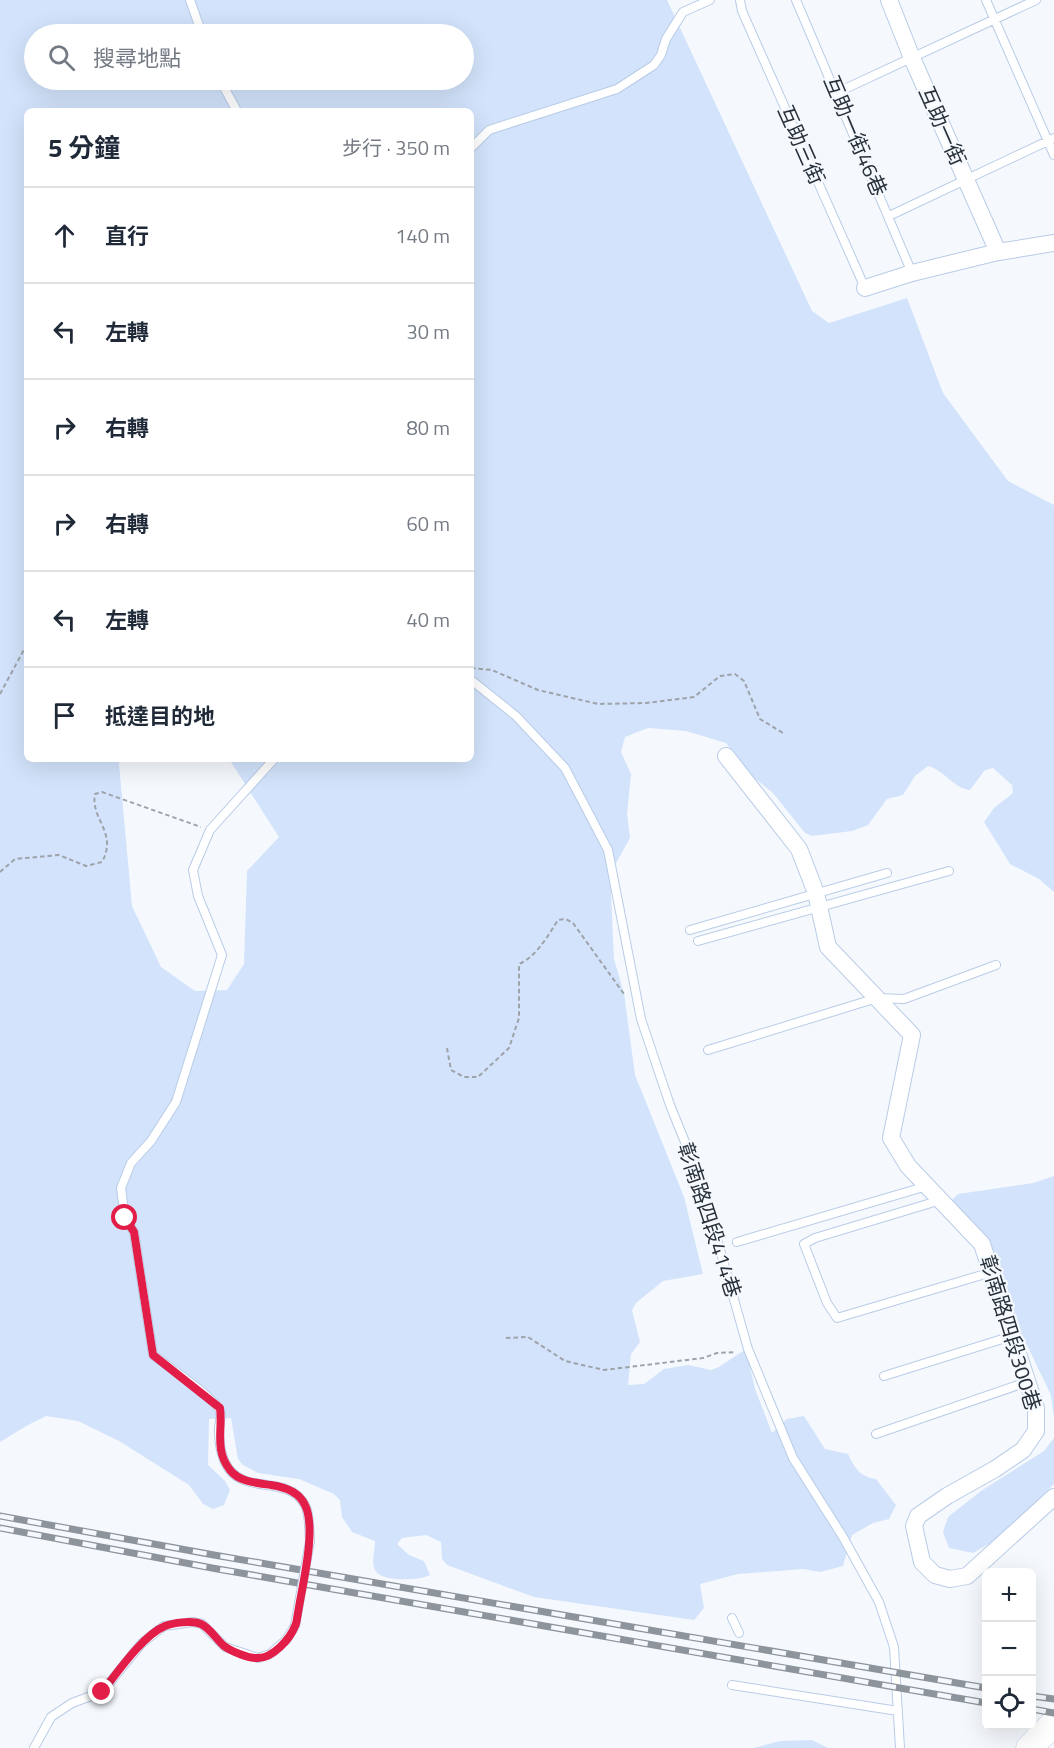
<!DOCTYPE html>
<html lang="zh-TW">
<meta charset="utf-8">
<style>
:root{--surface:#fff;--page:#f2f2f3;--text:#1f2937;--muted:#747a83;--line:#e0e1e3}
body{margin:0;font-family:"Titillium Web","Noto Sans TC",sans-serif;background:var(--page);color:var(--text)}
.controls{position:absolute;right:18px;bottom:18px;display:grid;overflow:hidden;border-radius:9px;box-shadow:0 6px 24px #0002}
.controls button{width:54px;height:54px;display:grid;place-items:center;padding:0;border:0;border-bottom:2px solid var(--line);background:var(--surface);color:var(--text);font:30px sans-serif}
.stop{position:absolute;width:18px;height:18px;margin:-14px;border:4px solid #e11d48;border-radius:50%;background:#fff}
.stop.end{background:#e11d48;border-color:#fff;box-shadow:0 2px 6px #0008}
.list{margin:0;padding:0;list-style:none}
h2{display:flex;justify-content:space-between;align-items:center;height:78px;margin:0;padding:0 24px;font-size:26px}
h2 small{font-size:20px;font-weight:400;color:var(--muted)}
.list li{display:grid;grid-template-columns:39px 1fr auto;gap:18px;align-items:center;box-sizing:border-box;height:96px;padding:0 24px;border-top:2px solid var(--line)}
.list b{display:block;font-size:22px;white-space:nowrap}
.list em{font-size:20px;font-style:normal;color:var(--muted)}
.icon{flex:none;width:33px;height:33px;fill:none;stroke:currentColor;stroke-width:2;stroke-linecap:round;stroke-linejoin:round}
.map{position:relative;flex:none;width:1054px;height:1748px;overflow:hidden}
.search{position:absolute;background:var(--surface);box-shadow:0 6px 24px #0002;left:24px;top:24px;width:450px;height:66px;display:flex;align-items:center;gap:15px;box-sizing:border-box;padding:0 21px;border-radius:33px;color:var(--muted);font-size:22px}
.panel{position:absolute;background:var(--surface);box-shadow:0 6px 24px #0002;left:24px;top:108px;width:450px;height:654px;border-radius:9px}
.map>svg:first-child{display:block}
</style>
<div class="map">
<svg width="1054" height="1748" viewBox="0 0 1054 1748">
<rect width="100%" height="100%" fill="#f5f9fe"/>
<path fill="#d2e3fb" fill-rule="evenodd" d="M0,0H667L812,311L829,323L907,298L943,393L1008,481L1054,505V892L1039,879L1010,864L984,822L994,808L1013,793L1012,785L993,768L985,770L970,790C953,788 944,770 928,766L915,776L903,795L887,799L868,825L852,831L812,836L805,833L773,793L753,777L726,743L686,731L648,728L625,737L621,752L631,774L627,814L630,838L610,874L614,959L624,993L635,1075L684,1197L703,1274L663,1281L636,1303L632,1310L640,1342L631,1354L628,1385L644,1384L664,1369L688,1365L711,1370L719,1367L746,1349L755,1389L772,1433L787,1419L804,1416L825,1449L848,1454C854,1467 860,1477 876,1479L896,1505L889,1519L873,1523L852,1535L843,1566L820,1572L803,1569L738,1574L700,1584L704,1608L694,1620L534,1597L447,1565L442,1559L441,1542L426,1535L402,1538L397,1544L409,1555L424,1561L430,1575C420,1581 380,1582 375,1570C371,1562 375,1549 375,1541L352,1532L342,1517L340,1500L334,1494L299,1479L258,1473L243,1465L238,1459L231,1418L209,1419L208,1465L225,1481L230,1490L224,1505L213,1509L203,1504L189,1485L119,1441L78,1421L46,1416L28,1425L0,1442ZM34,34H464V80H34ZM27,111H471V759H229L279,837L247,871L244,964L227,990L195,991L161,967L132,906L119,764L121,759H27Z
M1054,1176V1418L1051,1395L1014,1318L952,1200L958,1194L1033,1183Z
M1054,1438V1484L1001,1537L973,1553L949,1548L943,1532L948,1517L981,1491L1044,1451Z
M812,1740L828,1748H754L780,1741Z"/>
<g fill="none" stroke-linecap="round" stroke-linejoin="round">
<defs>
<path id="service" d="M190,0L202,34
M740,0L742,11L865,288
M796,0L912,273
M986,0L1054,155
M220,80L237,111
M836,93L1036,0
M471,148L489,130L617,89L654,65L661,55L666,39L683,12L710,0
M889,216L1054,138
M471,680L516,716L565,768L608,850L641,1019L670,1105L700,1179L748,1349L793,1458L843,1537L879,1602L894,1647L900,1748
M274,759L210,830L193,870L198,896L222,955L176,1102L151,1141L131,1163L121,1188L125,1218L134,1232L153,1355C166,1365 216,1399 220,1411C222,1417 219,1423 219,1429C219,1442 221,1458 229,1469C247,1494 289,1475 305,1505C310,1514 309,1530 310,1541
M690,930L887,873
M698,941L949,871
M708,1050L877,998L904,999L996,965
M941,1200L815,1238L804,1244L827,1303L837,1318L992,1272
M737,1242L927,1186
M884,1376L1012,1336
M876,1434L1027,1382
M732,1618L739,1633
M732,1685L898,1711
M34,1748L51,1717L72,1703L102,1692L142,1643L164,1626L193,1622L202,1624L225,1647L258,1658L270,1654L286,1640L295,1626"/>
<path id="minor" d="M889,0L912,58L998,252
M865,288L912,273L998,252L1054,243
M726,756L799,849L816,893L828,947L912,1035L891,1138L908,1166L982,1244L1036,1408V1431L1023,1450L995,1469L947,1496L918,1516L914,1526L922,1562L935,1575L950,1579L967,1576L1054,1497"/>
<path id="primary" d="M1029,1748L1054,1723"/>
</defs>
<use href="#service" stroke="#b9cce7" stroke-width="10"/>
<use href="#minor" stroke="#b9cce7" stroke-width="18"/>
<use href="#primary" stroke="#b9cce7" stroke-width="27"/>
<path stroke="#9ea3aa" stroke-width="2" stroke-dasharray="4.5 3" stroke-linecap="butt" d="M471,668L492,670L538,690L598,704L646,703L694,697L720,676L735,674L744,681L760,719L783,733
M0,694L27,644
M0,872L15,859L59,855L86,866L102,862C118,832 90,819 95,794L102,792L201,827
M447,1048L451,1070L464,1077H478L509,1048L519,1018V964C537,956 547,937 558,920L566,919L573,923L624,994
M506,1338L528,1337L565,1361L604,1370L703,1358L717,1353L736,1352"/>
<use href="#service" stroke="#fff" stroke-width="8"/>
<use href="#minor" stroke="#fff" stroke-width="16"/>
<use href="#primary" stroke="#fff" stroke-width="26"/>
<defs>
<path id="rail" d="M0,1516L214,1555L986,1688
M0,1528L212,1568L986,1703
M1032,1696L1054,1699
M1032,1709L1054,1713"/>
</defs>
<use href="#rail" stroke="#8e949c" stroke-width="7"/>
<use href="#rail" stroke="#f5f9fe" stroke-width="4.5" stroke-dasharray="14" stroke-linecap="butt"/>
<defs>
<path id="service-bridge" d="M295,1626L310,1541"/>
</defs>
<use href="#service-bridge" stroke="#b9cce7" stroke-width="10" stroke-linecap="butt"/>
<use href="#service-bridge" stroke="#fff" stroke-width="8"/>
</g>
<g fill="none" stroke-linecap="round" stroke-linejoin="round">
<path stroke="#e11d48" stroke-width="8" d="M102,1692C117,1673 143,1635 165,1626C173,1623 192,1620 201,1624C210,1628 216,1639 224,1646C231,1651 249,1659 258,1658C273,1658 290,1639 295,1626C297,1623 297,1617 298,1613C302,1586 317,1529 305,1505C299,1492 285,1487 271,1485C257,1483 239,1482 230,1470C214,1450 223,1429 220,1408L153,1355L134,1232L125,1218"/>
</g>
<g text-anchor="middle" stroke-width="4.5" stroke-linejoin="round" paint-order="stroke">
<g font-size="21" fill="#28303a" stroke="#f5f9fe">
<text transform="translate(942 126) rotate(66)" y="7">互助一街</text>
<text transform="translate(855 136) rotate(67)" y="7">互助一街46巷</text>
<text transform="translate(801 145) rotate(66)" y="7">互助三街</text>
<text transform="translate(709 1220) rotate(72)" y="7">彰南路四段414巷</text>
<text transform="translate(1010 1333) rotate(73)" y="7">彰南路四段300巷</text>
</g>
</g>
</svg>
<div class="controls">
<button>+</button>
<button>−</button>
<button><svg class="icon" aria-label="locate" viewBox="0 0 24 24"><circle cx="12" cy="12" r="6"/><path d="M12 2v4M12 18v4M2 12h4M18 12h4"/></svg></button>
</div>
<div class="stop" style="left:125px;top:1218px"></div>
<div class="stop end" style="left:102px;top:1692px"></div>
<div class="search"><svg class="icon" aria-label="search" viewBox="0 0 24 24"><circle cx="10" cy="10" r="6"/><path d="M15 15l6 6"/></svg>搜尋地點</div>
<section class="panel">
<h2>5 分鐘<small>步行 · 350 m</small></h2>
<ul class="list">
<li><svg class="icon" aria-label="ahead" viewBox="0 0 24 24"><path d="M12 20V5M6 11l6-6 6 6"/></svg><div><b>直行</b></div><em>140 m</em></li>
<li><svg class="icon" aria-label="left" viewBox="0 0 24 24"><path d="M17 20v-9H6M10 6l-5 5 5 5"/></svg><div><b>左轉</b></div><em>30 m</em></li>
<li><svg class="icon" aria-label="right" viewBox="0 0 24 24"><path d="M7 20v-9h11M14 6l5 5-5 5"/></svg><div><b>右轉</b></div><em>80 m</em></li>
<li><svg class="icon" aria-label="right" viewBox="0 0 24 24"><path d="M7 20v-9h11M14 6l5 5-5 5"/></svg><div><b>右轉</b></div><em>60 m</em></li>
<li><svg class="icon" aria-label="left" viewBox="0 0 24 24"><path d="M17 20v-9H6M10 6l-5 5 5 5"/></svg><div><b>左轉</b></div><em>40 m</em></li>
<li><svg class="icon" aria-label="arrive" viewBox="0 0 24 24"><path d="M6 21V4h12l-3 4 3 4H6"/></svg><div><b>抵達目的地</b></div></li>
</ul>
</section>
</div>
